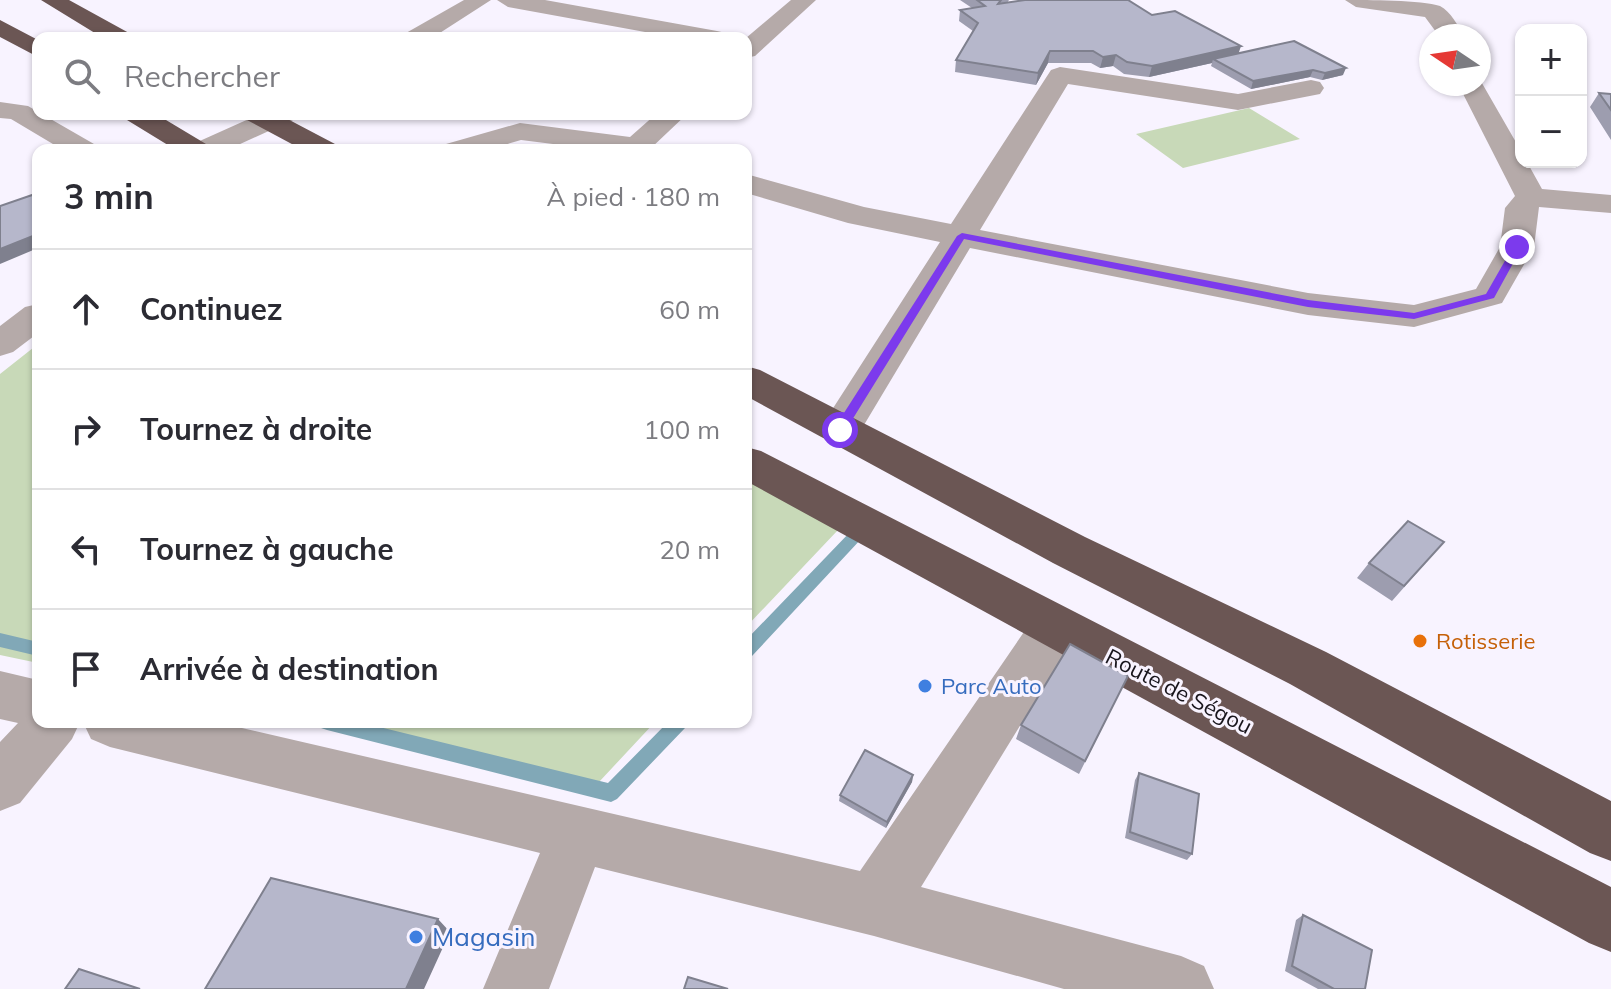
<!DOCTYPE html>
<html lang="fr">
<meta charset="utf-8">
<style>
:root{--surface:#fff;--page:#f2f2f3;--text:#2b2b33;--muted:#7c7c81;--line:#e1e1e2}
body{margin:0;font-family:Mulish,sans-serif;background:var(--page);color:var(--text)}
.controls{position:absolute;right:24px;top:24px;display:grid;overflow:hidden;border-radius:16px;box-shadow:0 2px 6px #0004}
.controls button{width:72px;height:72px;display:grid;place-items:center;padding:0;border:0;border-bottom:2px solid var(--line);background:var(--surface);color:var(--text);font:40px sans-serif}
.compass{position:absolute;left:1419px;top:24px;width:72px;height:72px;border-radius:50%;background:var(--surface);box-shadow:0 2px 6px #0004;rotate:283deg}
.stop{position:absolute;width:24px;height:24px;margin:-18px;border:6px solid #7c3aed;border-radius:50%;background:#fff}
.stop.end{background:#7c3aed;border-color:#fff;box-shadow:0 2px 8px #0008}
.list{margin:0;padding:0;list-style:none}
h2{display:flex;justify-content:space-between;align-items:center;height:104px;margin:0;padding:0 32px;font-size:34px}
h2 small{font-size:26px;font-weight:400;color:var(--muted)}
.list li{display:grid;grid-template-columns:52px 1fr auto;gap:24px;align-items:center;box-sizing:border-box;height:120px;padding:0 32px;border-top:2px solid var(--line)}
.list b{display:block;font-size:30px;white-space:nowrap}
.list em{font-size:26px;font-style:normal;color:var(--muted)}
.icon{flex:none;width:44px;height:44px;fill:none;stroke:currentColor;stroke-width:2;stroke-linecap:round;stroke-linejoin:round}
.map{position:relative;flex:none;width:1611px;height:989px;overflow:hidden}
.search{position:absolute;background:var(--surface);box-shadow:0 2px 6px #0004;left:32px;top:32px;width:720px;height:88px;display:flex;align-items:center;gap:20px;box-sizing:border-box;padding:0 28px;border-radius:16px;color:var(--muted);font-size:30px}
.panel{position:absolute;background:var(--surface);box-shadow:0 2px 6px #0004;left:32px;top:144px;width:720px;height:584px;border-radius:16px}
.map>svg:first-child{display:block}
</style>
<div class="map">
<svg width="1611" height="989" viewBox="0 0 1611 989">
<rect width="100%" height="100%" fill="#f8f3ff"/>
<path fill="#c8d9b8" d="M1249,108L1300,139L1183,168L1136,134Z
M38,344V663L0,655V374Z
M746,480L838,530L746,627Z
M316,722H655L599,782Z"/>
<g fill="none" stroke-linecap="round" stroke-linejoin="round">
<path fill="#81a8b7" fill-rule="evenodd" d="M857,528L862,530L864,534L862,538L752,656L746,658V640L852,530Z
M0,633L38,642V656L0,647Z
M318,722H359L608,783L668,722H688L685,728L617,799L611,802L327,730L321,728Z"/>
<path fill="#b5aaa9" fill-rule="evenodd" d="M464,0H491L432,38H403L406,33Z
M497,0H545L717,31L726,33L729,38H678L508,7Z
M791,0H816L755,56L746,58V38Z
M1345,0C1367,0 1422,0 1440,6C1451,12 1458,25 1463,36H1439L1425,17L1356,7Z
M1060,67L1238,94L1311,80L1320,82L1324,88L1320,94L1238,110L1068,84L980,230L1308,293L1414,305L1476,289L1500,247L1505,208L1515,196L1458,84H1479V78L1521,151V162H1527L1542,189L1611,195V213L1539,207L1534,247L1502,303L1414,327L1308,315L970,248L855,440L840,444L825,440L819,430L940,242L848,223L746,193V174L864,207L951,224L1051,70Z
M0,102L28,106L94,144L98,150H63L11,119L0,118Z
M260,114H297L293,120L227,150H189L193,144Z
M656,114H687L649,150H601L521,140L487,150H442L446,144L520,123L630,137Z
M38,304V333L13,352L0,356V326L25,307Z
M1055,607L1073,613L1080,628L921,887L1181,956L1204,966L1214,989H1064L874,936L595,867L549,989H483L540,853L110,747L91,739L83,722H216L860,871L1037,613Z
M0,671L38,680V722H80L72,739L20,803L0,811V742L18,723L0,719Z"/>
<path fill="#6b5654" fill-rule="evenodd" d="M41,0H69L129,33L132,38H103Z
M0,20L38,40V57L0,37Z
M123,114H156L206,144L210,150H176L127,120Z
M243,114H278L335,144L339,150H303L247,120Z
M746,366L760,370L1085,537L1326,652L1611,801V861L1590,853L1290,684L1053,563L746,396Z
M746,447L761,451L1611,887V952L1589,943L746,481Z"/>
</g>
<path fill="#9d9daf" d="M960,0H1009L1007,3L1152,15L1239,53L1343,75L1322,80L1310,77L1251,89L1211,66L1212,63L1149,77L1124,74L1113,66L1100,68L1091,63H1048L1036,85L955,72L956,60L973,31L959,21L960,10L972,8Z
M1599,93L1611,94V140L1590,107Z
M1444,542L1392,601L1357,578L1369,563Z
M1128,676L1079,774L1016,739L1021,725Z
M1139,773L1192,854L1187,860L1125,838L1135,780Z
M913,775L912,782L886,828L839,801L840,795Z
M1303,915L1365,989H1318L1285,971L1296,920Z"/>
<path fill="#7f808e" d="M1241,46L1237,58L1213,59L1212,63L1149,77L1152,66Z
M1050,51L1048,63L1036,85L1038,73Z
M1116,55L1113,66L1100,68L1103,57Z
M1346,68L1343,75L1322,80L1325,73Z
M1313,70L1310,77L1251,89L1253,81Z
M38,234V248L0,264V249Z
M913,775L912,782L886,828L887,822Z
M438,919L450,932L424,989H406Z"/>
<path fill="#b6b7cb" stroke="#7f808e" stroke-width="2" d="M977,0H1001L998,4L1025,0H1128L1152,15L1175,11L1241,46L1152,66L1127,62L1116,55L1103,57L1093,51H1050L1038,73L956,60L978,23L960,10L985,6Z
M556,33L584,38H548Z
M1294,41L1346,68L1325,73L1313,70L1253,81L1213,59Z
M1599,93L1611,94V110Z
M38,193V234L0,249V206Z
M1408,521L1444,542L1404,586L1369,563Z
M1070,644L1128,676L1085,761L1021,725Z
M865,750L913,775L887,822L840,795Z
M1139,773L1199,794L1192,854L1130,832Z
M271,878L438,919L406,989H205Z
M1303,915L1372,950L1365,989H1334L1292,966Z
M79,969L140,989H65Z
M688,977L728,989H684Z"/>
<path fill="#7c3aed" d="M962,233L1308,300L1414,313L1486,294L1514,245L1522,247L1494,298L1414,319L1308,307L964,239L844,433H835V427L957,236Z"/>
<circle fill="#e8710a" stroke="#f8f3ff" stroke-width="3" cx="1420" cy="641" r="8"/>
<g fill="#3f7fe0" stroke="#f8f3ff" stroke-width="3">
<circle cx="925" cy="686" r="8"/>
<circle cx="416" cy="937" r="8"/>
</g>
<g text-anchor="middle" stroke-width="6" stroke-linejoin="round" paint-order="stroke">
<g font-size="22" fill="#c56008" stroke="#f8f3ff" text-anchor="start">
<text x="1436" y="649">Rotisserie</text>
</g>
<g font-size="22" fill="#366cbe" stroke="#f8f3ff" text-anchor="start">
<text x="941" y="694">Parc Auto</text>
</g>
<g font-size="22" fill="#18151c" stroke="#f8f3ff">
<text transform="translate(1179 691) rotate(27)" y="8">Route de Ségou</text>
</g>
<g font-size="26" fill="#366cbe" stroke="#f8f3ff" text-anchor="start">
<text x="432" y="946">Magasin</text>
</g>
</g>
</svg>
<div class="controls">
<button>+</button>
<button>−</button>
</div>
<svg class="compass" viewBox="-18 -18 36 36"><path d="M0-13l5 13h-10z" fill="#e53935"/><path d="M0 13l5-13h-10z" fill="#7c7c81"/></svg>
<div class="stop" style="left:840px;top:430px"></div>
<div class="stop end" style="left:1517px;top:247px"></div>
<div class="search"><svg class="icon" aria-label="search" viewBox="0 0 24 24"><circle cx="10" cy="10" r="6"/><path d="M15 15l6 6"/></svg>Rechercher</div>
<section class="panel">
<h2>3 min<small>À pied · 180 m</small></h2>
<ul class="list">
<li><svg class="icon" aria-label="ahead" viewBox="0 0 24 24"><path d="M12 20V5M6 11l6-6 6 6"/></svg><div><b>Continuez</b></div><em>60 m</em></li>
<li><svg class="icon" aria-label="right" viewBox="0 0 24 24"><path d="M7 20v-9h11M14 6l5 5-5 5"/></svg><div><b>Tournez à droite</b></div><em>100 m</em></li>
<li><svg class="icon" aria-label="left" viewBox="0 0 24 24"><path d="M17 20v-9H6M10 6l-5 5 5 5"/></svg><div><b>Tournez à gauche</b></div><em>20 m</em></li>
<li><svg class="icon" aria-label="arrive" viewBox="0 0 24 24"><path d="M6 21V4h12l-3 4 3 4H6"/></svg><div><b>Arrivée à destination</b></div></li>
</ul>
</section>
</div>
